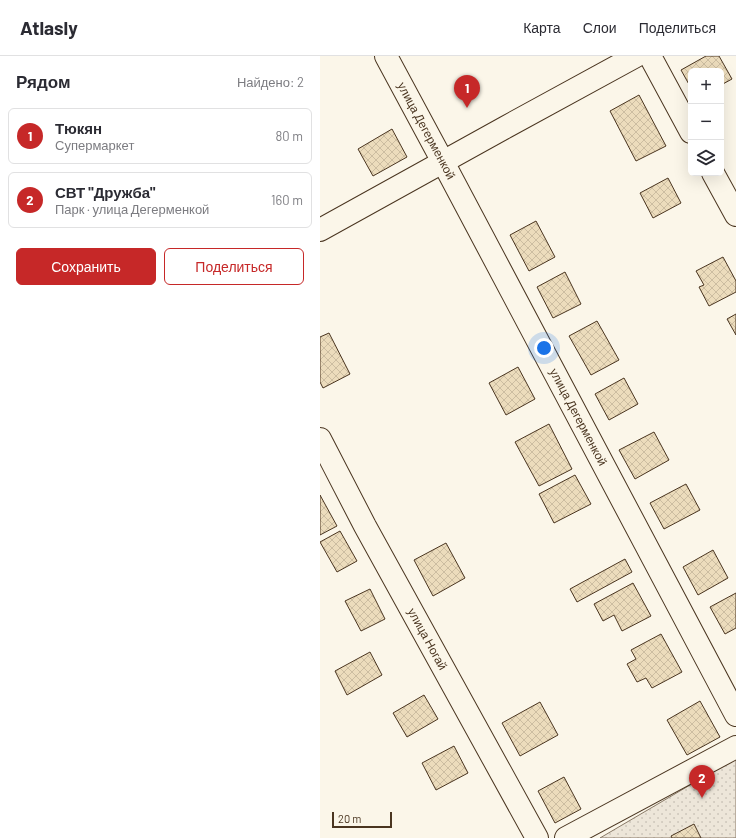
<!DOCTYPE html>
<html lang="ru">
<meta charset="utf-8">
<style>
:root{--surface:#fff;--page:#f7f7f7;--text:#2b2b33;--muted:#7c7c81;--line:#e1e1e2;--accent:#c62828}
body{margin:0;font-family:Barlow,sans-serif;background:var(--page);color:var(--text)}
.controls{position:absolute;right:12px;top:12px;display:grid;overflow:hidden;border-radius:6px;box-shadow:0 4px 16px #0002}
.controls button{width:36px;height:36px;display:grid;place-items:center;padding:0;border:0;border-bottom:1px solid var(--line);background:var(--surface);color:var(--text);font:20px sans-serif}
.scale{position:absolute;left:12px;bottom:10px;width:60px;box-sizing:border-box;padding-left:4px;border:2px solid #4a3520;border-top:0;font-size:11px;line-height:14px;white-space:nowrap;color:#4a3520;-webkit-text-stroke:3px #fbf6e9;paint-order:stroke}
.you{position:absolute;left:224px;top:292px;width:14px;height:14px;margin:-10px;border:3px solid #fff;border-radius:50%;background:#1a73e8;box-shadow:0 0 0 6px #1a73e833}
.badge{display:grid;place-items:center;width:26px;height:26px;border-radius:50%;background:var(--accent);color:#fff;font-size:13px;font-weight:700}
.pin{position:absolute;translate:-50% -33px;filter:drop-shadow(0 1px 2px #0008)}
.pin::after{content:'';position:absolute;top:21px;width:14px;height:12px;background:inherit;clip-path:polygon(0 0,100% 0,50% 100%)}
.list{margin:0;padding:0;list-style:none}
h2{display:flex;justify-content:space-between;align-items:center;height:52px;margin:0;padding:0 16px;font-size:17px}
h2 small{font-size:13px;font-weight:400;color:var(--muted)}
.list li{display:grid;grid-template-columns:26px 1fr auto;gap:12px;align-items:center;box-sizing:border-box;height:56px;margin:0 8px 8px;padding:0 8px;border:1px solid var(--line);border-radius:6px}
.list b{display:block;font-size:15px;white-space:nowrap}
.list p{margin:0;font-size:13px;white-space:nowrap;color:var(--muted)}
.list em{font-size:13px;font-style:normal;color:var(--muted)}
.actions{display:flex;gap:8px;padding:12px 16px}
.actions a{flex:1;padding:9px 0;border:1px solid var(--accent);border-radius:6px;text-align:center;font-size:14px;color:var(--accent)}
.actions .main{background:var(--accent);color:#fff}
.icon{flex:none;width:22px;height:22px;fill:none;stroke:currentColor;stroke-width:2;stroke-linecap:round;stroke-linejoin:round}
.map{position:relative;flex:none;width:416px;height:782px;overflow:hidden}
header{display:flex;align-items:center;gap:24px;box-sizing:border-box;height:56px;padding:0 20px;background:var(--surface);border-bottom:1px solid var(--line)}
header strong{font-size:19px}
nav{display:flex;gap:22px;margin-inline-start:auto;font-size:14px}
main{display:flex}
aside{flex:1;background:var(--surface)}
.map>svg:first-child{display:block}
</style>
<header>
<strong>Atlasly</strong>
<nav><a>Карта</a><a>Слои</a><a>Поделиться</a></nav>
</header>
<main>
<aside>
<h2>Рядом<small>Найдено: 2</small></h2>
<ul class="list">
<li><span class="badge">1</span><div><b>Тюкян</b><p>Супермаркет</p></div><em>80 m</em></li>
<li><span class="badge">2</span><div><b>СВТ &quot;Дружба&quot;</b><p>Парк · улица Дегерменкой</p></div><em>160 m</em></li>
</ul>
<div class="actions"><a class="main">Сохранить</a><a>Поделиться</a></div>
</aside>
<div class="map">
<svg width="416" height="782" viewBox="0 0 416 782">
<defs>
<pattern id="garden-dots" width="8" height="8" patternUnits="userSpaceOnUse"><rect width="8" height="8" fill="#ede6d9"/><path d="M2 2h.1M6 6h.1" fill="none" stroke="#cdc6ba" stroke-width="1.8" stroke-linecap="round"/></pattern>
<pattern id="building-cross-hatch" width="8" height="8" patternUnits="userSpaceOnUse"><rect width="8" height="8" fill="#ecdcbc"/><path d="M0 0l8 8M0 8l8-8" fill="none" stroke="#ccbda1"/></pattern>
</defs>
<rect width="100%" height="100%" fill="#fbf6e9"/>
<path fill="url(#garden-dots)" stroke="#887966" d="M416,702V782H280Z"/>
<path fill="url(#building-cross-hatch)" stroke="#4a3520" d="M386,0H399L412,23L401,29V15H371V32L361,14Z
M319,39L346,90L316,105L290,55Z
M72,73L87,101L53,120L38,93Z
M348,122L361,147L333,162L320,137Z
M216,165L235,201L209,215L190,179Z
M403,201L416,225V236L389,250L379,231L384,229L376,215Z
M245,216L261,248L233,262L217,231Z
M416,258V279L407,263Z
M277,265L299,304L271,319L249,280Z
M9,277L30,318L3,332L0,326V281Z
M198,311L215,343L186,359L169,327Z
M304,322L318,348L289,364L275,338Z
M229,368L252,413L219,430L195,386Z
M334,376L349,404L315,423L299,394Z
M255,419L271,448L234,467L219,438Z
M366,428L380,454L344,473L330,447Z
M0,439L17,470L0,479Z
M20,475L37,505L17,516L0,486Z
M126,487L145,522L113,540L94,504Z
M393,494L408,522L378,539L363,511Z
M305,503L312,516L257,546L250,533Z
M313,527L331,560L302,575L294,559L283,565L274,548Z
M50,533L65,563L41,575L25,545Z
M416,537V572L405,578L390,551Z
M341,578L362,616L332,632L326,622L317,626L307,608L316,603L311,594Z
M50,596L62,619L27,639L15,615Z
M104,639L118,663L87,681L73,657Z
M380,645L400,681L367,699L347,664Z
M220,646L238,679L200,700L182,667Z
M134,690L148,717L116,734L102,707Z
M244,721L261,753L235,767L218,735Z
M374,768L381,782H352L351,780Z"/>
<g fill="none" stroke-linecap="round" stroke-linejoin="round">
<defs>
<g id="minor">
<path id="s1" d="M66,0L123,106L416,659"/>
<path d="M330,0L371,76"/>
<path d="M393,117L416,159"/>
<path d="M0,174L186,71L316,0"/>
<path id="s2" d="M0,383L45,470L217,782"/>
<path d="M246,782L416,691"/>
</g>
</defs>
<use href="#minor" stroke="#4a3520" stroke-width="24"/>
<use href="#minor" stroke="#fbf6e9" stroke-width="22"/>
</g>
<g text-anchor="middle" stroke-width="3" stroke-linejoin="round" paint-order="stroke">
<g font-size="12" fill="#4a3520" stroke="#fbf6e9">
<text dy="4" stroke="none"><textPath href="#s1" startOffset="85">улица Дегерменкой</textPath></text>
<text dy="4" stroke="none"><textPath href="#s1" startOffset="409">улица Дегерменкой</textPath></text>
<text dy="4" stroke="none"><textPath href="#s2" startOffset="227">улица Ногай</textPath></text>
</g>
</g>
</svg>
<div class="controls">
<button>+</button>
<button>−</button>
<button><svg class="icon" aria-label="layers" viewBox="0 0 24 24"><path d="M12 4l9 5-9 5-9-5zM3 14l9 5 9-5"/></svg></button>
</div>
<div class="scale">20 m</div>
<div class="you"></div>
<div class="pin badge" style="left:147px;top:52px">1</div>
<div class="pin badge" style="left:382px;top:742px">2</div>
</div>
</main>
